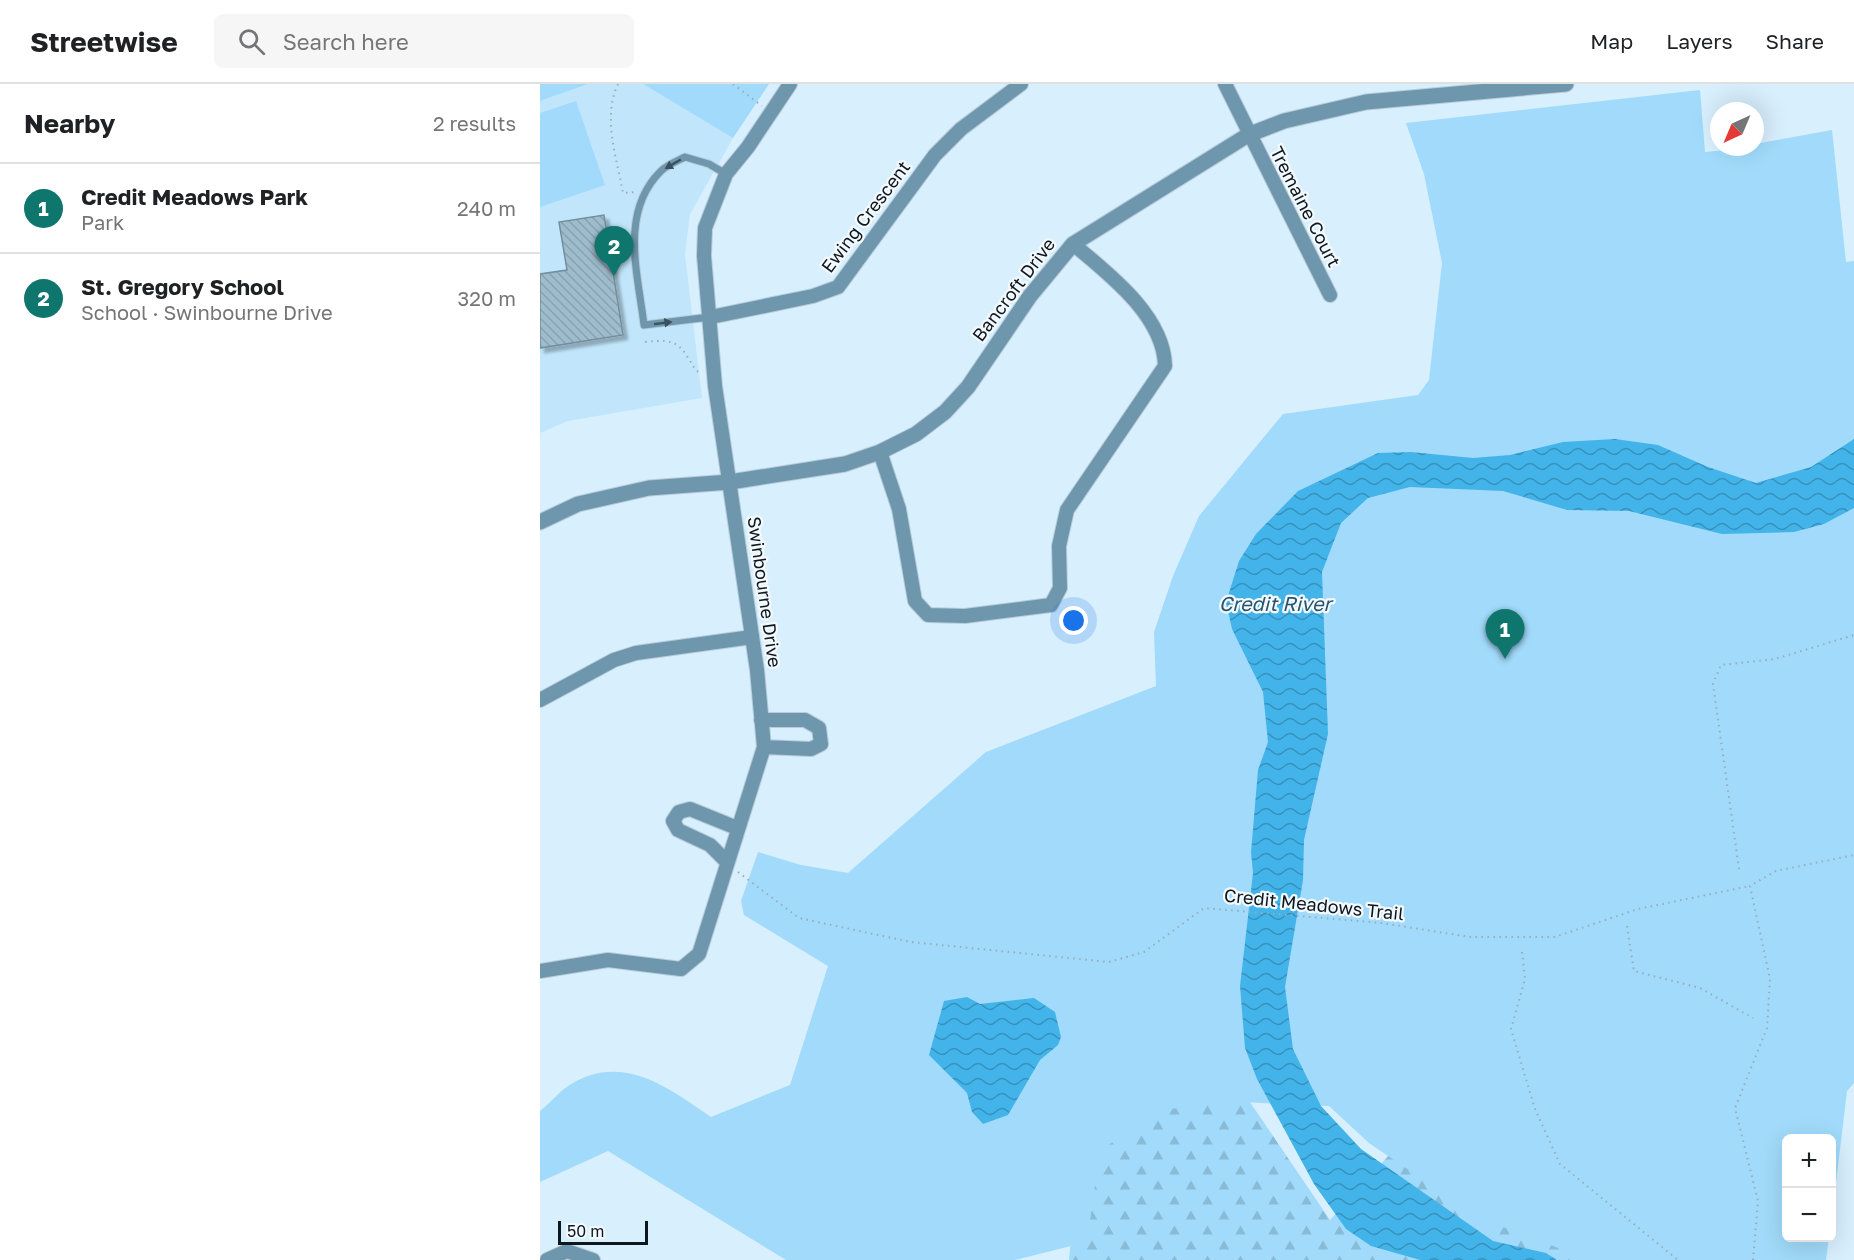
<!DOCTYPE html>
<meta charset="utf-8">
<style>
:root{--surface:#fff;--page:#f6f6f6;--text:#202124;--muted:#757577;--line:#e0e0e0;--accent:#0f766e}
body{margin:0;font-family:"Golos Text",sans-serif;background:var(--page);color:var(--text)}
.controls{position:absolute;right:18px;bottom:18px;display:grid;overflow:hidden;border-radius:9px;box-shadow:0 6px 24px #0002}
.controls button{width:54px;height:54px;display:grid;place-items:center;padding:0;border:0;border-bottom:2px solid var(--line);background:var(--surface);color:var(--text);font:30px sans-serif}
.compass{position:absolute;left:1170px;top:18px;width:54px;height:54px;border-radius:50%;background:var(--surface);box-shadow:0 6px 24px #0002;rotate:224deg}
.scale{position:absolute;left:18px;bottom:15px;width:90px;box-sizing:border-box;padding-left:6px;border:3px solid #0d171d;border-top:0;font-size:16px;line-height:21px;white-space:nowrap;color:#0d171d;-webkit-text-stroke:4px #f3f9fd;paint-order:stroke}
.you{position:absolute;left:534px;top:537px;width:21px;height:21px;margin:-15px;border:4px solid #fff;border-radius:50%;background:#1a73e8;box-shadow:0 0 0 9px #1a73e833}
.badge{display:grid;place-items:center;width:39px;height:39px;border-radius:50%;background:var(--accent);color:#fff;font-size:20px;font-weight:700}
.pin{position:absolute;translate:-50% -50px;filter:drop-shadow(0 2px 3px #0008)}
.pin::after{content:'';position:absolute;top:32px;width:21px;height:18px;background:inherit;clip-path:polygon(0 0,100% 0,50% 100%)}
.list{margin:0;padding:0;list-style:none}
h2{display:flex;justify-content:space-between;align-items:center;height:78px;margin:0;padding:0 24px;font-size:26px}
h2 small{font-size:20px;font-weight:400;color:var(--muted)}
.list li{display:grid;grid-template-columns:39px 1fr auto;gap:18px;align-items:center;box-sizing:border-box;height:90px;padding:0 24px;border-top:2px solid var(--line)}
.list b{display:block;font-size:22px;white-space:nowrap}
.list p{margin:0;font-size:20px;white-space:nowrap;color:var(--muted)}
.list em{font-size:20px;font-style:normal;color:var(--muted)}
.icon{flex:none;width:33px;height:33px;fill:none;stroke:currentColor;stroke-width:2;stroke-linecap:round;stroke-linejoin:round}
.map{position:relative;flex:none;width:1314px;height:1176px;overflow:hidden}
header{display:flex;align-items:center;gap:36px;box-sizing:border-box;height:84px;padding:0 30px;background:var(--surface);border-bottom:2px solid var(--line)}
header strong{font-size:28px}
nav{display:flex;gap:33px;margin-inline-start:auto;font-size:21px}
.search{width:420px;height:54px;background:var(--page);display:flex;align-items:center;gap:15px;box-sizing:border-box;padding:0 21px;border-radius:9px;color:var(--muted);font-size:22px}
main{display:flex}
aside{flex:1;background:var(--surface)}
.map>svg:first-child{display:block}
</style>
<header>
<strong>Streetwise</strong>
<div class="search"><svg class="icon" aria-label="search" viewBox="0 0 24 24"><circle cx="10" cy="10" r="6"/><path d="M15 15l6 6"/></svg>Search here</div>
<nav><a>Map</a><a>Layers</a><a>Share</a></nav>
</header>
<main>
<aside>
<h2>Nearby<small>2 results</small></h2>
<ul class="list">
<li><span class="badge">1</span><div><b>Credit Meadows Park</b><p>Park</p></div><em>240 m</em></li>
<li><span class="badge">2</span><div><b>St. Gregory School</b><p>School · Swinbourne Drive</p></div><em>320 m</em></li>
</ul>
</aside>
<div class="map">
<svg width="1314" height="1176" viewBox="0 0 1314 1176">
<defs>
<pattern id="forest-firs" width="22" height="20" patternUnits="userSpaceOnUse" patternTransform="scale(1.5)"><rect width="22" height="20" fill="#a1dafa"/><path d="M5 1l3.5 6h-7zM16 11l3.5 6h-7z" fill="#89bad6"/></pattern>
<pattern id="water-waves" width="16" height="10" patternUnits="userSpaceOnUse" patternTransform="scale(1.5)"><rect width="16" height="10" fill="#43b4ea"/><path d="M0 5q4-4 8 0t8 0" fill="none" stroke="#3691bd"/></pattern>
<pattern id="building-back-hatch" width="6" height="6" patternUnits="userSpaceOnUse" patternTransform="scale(1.5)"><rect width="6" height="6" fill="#9fbccc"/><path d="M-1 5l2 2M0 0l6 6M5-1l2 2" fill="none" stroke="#88a1af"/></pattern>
<filter id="shadow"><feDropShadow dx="4.5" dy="4.5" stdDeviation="1.5" flood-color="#0004"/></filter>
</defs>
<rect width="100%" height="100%" fill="#d8effd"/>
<path fill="#c1e6fb" d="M48,0H103L193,54L150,130L145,170L162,314L28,337L0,349V17Z"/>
<path fill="url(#forest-firs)" d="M697,999L790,1136L860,1059L1176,1176H529L538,1074L578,1000Z"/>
<path fill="#a1dafa" d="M0,0H48L0,17Z
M103,0H229L193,54Z
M1160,6L1165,68L1215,63V60L1292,46L1306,178L1314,177V999L1307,1007L1292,1132V1054H1246V1154H1289L1286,1176H1030L1018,1164L939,1134L829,1059L789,1022L680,1017L625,1026L560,1066L547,1158L475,1176H246L68,1067L0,1098V1027C10,1019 18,1009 28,1002C81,968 126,1002 171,1033L250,1001L288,882L204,831L201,817L218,768L261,781L308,789L446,668L616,602L614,548L633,492L659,432L743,330L878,311L889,296L902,179L884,90L866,39Z
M36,17L65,101L0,123V29Z"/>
<path fill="url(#water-waves)" d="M1075,355L1118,361L1168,383L1216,399L1271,383L1314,355V424L1284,440L1254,448L1182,450L1089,427L1027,426L963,407L870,403L828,414L801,439L782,488L788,650L764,756L763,796L745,903L753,965L781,1022L821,1065L953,1157L1006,1169L1017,1176H880L831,1162L806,1145L774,1100L717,995L705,964L700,902L713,789L711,768L718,686L728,658L723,608L692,545L686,518L699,477L716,450L758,407L838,369L871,368L933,374L970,371L1023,358Z
M427,913L440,920L494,914L515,928L521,953L518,961L500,976L468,1031L443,1040L432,1028L427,1009L389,971L404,917Z"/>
<path fill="url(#building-back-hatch)" stroke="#728d9d" stroke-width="1.5" filter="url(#shadow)" d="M64,131L83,251L0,264V190L27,186L19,138Z"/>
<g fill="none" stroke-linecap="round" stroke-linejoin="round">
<defs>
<path id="service" d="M170,233L104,241C98,190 79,128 121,87C127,81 137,77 145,73L169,80L186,90"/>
<path id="minor" d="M685,0L790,211
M171,233L273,212L298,203L395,71L421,45L481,0
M340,368L359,425L375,517L388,531L425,532L511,521L520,504L519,462L527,426L625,282C624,232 569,190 533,160
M0,616L74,576L96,569L212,553
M221,636H265L279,644L281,660L271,665L224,663
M187,778L170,761L138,746L133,737L139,728L150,725L197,744
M0,887L68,876L141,885L159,870L224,663L217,586L175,302L164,172L165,144L186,90L208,63L250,0
M7,1176L27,1167L53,1176"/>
<path id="tertiary" d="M0,438L38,420L109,404L190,398L305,380L340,368L376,350L405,328L428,303L490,212L533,160L708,51L744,37L826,18L1026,0"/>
</defs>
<use href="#service" stroke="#b8ccd9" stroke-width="9"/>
<use href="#minor" stroke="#b8ccd9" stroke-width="16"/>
<use href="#tertiary" stroke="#b8ccd9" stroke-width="17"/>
<path stroke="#99acb8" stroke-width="2" stroke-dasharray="1.5 4.5" stroke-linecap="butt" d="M78,0C62,33 77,75 83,109L97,108
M193,0L222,22
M105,258C138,254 140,260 156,287L161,288
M1199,785L1173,600L1181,581L1235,575L1314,551
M198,788L259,834L371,858L569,878L604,868L664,824L842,839L930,853H1015L1098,825L1210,802
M1087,842L1094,887L1160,904L1213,934
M982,868L985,895L971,945L995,1025L1020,1080L1138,1176
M1213,1176L1218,1117L1195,1024L1227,944L1230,895L1210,802L1236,787L1314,771"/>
<use href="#service" stroke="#6e97ae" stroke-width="7"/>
<use href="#minor" stroke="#6e97ae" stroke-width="14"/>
<use href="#tertiary" stroke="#6e97ae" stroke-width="15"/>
</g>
<defs><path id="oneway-solid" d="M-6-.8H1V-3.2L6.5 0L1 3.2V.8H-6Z" transform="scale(1.5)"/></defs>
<g fill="#39515e">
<use href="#oneway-solid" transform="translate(133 80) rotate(150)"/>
<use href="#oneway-solid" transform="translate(123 239) rotate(-7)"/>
</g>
<g text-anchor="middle" stroke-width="4.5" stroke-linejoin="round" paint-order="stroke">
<g font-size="18" fill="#0d171d" stroke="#f3f9fd">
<text transform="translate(765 123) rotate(63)" y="6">Tremaine Court</text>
<text transform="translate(326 133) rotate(-53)" y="6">Ewing Crescent</text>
<text transform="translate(474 206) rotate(-53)" y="6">Bancroft Drive</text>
<text transform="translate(224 508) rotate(82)" y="6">Swinbourne Drive</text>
<text transform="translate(774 821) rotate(6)" y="6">Credit Meadows Trail</text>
</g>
<g font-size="20" font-style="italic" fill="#29566e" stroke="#f3f9fd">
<text x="735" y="527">Credit River</text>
</g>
</g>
</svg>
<div class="controls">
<button>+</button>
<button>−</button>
</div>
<svg class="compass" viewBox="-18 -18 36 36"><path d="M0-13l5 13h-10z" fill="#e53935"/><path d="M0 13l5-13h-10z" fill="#757577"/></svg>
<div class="scale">50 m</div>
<div class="you"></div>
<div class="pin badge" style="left:965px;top:575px">1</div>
<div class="pin badge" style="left:74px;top:192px">2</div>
</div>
</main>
